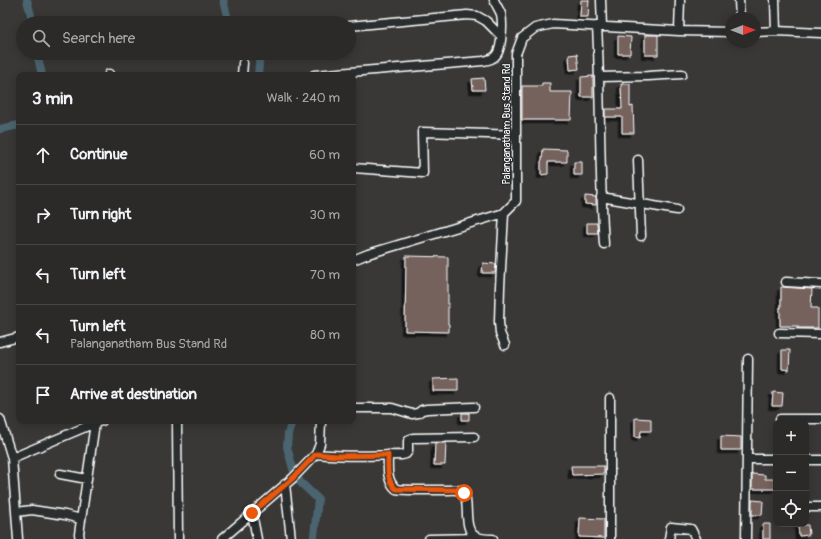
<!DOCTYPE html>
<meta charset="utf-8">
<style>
:root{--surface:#2b2a29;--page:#373635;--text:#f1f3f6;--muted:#a6a7a8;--line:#474646}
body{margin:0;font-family:Pangolin,sans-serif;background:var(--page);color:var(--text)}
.controls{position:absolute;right:12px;bottom:12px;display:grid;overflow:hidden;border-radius:8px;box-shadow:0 2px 10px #0003}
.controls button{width:36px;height:36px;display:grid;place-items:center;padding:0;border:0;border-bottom:1px solid var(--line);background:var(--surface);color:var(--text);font:20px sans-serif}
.compass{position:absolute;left:725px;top:12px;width:36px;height:36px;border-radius:50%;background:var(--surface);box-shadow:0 2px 10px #0003;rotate:90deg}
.stop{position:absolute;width:12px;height:12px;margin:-9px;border:3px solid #ea580c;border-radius:50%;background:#fff}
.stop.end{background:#ea580c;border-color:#fff;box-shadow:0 1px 4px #0008}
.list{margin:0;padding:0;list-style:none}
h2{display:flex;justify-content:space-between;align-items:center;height:52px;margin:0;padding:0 16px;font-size:17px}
h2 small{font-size:13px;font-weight:400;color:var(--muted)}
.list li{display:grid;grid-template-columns:26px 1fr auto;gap:12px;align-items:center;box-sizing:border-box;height:60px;padding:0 16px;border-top:1px solid var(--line)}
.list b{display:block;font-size:15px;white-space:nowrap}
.list p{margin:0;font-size:13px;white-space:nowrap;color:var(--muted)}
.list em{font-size:13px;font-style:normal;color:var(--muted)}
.icon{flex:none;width:22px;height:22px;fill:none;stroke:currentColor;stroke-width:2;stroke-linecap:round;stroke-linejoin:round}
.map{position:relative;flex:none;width:821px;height:539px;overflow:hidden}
.search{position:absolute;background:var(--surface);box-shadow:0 2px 10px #0003;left:16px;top:16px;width:340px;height:44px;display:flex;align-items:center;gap:10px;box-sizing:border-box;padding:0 14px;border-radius:22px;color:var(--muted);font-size:15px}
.panel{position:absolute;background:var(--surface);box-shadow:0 2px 10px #0003;left:16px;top:72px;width:340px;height:352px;border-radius:8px}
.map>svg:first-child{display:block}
</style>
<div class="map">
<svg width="821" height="539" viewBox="0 0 821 539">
<defs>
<filter id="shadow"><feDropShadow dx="-3.5" dy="3.5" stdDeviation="0" flood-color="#0009"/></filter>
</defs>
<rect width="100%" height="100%" fill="#393837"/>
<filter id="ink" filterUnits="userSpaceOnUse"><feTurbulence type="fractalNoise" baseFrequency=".025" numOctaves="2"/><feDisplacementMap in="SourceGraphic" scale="8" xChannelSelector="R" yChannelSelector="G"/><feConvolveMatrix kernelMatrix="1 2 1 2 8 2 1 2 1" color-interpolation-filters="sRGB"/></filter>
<g filter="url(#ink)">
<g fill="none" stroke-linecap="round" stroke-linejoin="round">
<path stroke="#4c6570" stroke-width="8" d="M27,0L33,23
M223,0L229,23
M37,53L42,75
M258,75L260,53
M0,129L19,125
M292,421L288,434L287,447L293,469L300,482L318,499L314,536V539"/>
</g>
<path fill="#74625d" stroke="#fff" filter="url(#shadow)" d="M581,0H589L588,17H580Z
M645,35H658V55H645Z
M618,36L631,37L630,54H618Z
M577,54L579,69L570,70L569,55Z
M593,76V97H581V77Z
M484,78L485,90H473L472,79Z
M542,83H550V92H572L571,120H522V86H542Z
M621,84H630V107L633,106L634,133H622V117H605V109H622Z
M543,149L567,150V162H548V174L541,175V161L542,160Z
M574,162H582V175H574Z
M585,196L596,197V205L585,204Z
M587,223H597L598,233H587Z
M406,256L448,257V324H449V332L405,331Z
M483,263L496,264L495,273H482Z
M781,287L812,289L811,308H818V328H798V326H780V307L781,308Z
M782,350H790L789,370L782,369Z
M458,378V391H433V379Z
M773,392L783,393L782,406H772Z
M462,413H469V420H462Z
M635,418L651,419V431H641L640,438L635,437Z
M721,436L741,437V450H721Z
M435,443H446L445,465H434Z
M571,466H604V474L572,475Z
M752,474L765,475V479H776V489H752Z
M752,500L763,501L762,515H752Z
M580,518L604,519V538L579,537Z
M763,524H770V539H763Z
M798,525H808L809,535L799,536Z"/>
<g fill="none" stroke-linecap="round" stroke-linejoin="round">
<defs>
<path id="minor" d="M601,0L602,27
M739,0L740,18
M775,0L776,31
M349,26L467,15L477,16L486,21L501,36
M597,26C601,99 599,172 604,244
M679,31L680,0
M755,32L776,31L821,33
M109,75V74
M242,75L243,63
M314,75L483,61C489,60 494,59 497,54C502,47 503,22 501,14C499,9 496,5 494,0
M599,77L648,76L682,74
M638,160L641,236
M353,168L423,173L422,132L516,135
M601,197L677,210
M504,213L500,287L499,322L500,333L505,345
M353,260L368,254L504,213L516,201V54L522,38L535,28L553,24L679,31L731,32
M786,282L821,284
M779,333L821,334
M0,342L19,337
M353,408H392L412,414L418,413L422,410L427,409L474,407
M0,419L12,458
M780,419H821
M177,421L178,539
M316,454C345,457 373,456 402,455L406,454L408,451V441L413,438L474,437
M388,455C388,468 386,480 396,489C402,490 408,490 414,490C425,490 435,490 445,490C450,490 457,489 461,491C472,496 461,528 475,536C480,539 487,539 493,539
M747,459H776
M806,460H821
M60,474L87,479
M285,484L291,539
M806,507H821
M16,512L32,510L65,515L81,519
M252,513L257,539
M18,539L12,458L95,423V421
M80,539L79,534L95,423L102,421
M222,539L293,478L316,454L320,444L321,421
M429,539L479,538
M610,539V398
M669,539L671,527L691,529L696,539
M746,539L748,359"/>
</defs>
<use href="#minor" stroke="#fff" stroke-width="11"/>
<use href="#minor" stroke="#2a2d2e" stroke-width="8"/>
</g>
</g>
<g fill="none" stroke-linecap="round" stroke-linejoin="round" filter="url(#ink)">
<path stroke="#ea580c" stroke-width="5" d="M252,513L293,478L316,454L337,456L388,455C388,468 386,480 396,489L457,490L461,491L464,493"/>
</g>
<g text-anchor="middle" stroke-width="3" stroke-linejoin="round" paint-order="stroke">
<g font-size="10" fill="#fff" stroke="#2a2d2e">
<text transform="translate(506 124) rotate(-90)" y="4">Palanganatham Bus Stand Rd</text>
</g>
</g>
</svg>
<div class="controls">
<button>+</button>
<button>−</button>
<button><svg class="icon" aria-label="locate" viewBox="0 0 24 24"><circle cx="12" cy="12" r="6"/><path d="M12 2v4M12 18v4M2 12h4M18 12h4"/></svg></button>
</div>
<svg class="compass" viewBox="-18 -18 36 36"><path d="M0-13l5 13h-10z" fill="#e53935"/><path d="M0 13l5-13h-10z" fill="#a6a7a8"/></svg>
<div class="stop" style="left:464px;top:493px"></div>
<div class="stop end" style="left:252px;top:513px"></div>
<div class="search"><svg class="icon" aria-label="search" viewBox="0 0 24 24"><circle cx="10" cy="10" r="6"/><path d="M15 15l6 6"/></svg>Search here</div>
<section class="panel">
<h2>3 min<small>Walk · 240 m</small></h2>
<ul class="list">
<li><svg class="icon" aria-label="ahead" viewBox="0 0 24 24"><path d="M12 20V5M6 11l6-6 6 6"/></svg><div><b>Continue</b></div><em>60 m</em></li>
<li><svg class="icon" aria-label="right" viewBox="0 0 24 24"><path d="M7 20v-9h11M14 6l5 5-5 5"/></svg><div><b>Turn right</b></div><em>30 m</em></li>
<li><svg class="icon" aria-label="left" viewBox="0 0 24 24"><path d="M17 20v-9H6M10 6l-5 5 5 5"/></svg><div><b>Turn left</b></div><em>70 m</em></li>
<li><svg class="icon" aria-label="left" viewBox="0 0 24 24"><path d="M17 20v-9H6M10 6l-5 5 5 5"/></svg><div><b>Turn left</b><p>Palanganatham Bus Stand Rd</p></div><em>80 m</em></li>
<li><svg class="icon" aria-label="arrive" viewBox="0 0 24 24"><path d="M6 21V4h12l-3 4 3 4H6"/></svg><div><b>Arrive at destination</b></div></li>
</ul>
</section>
</div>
